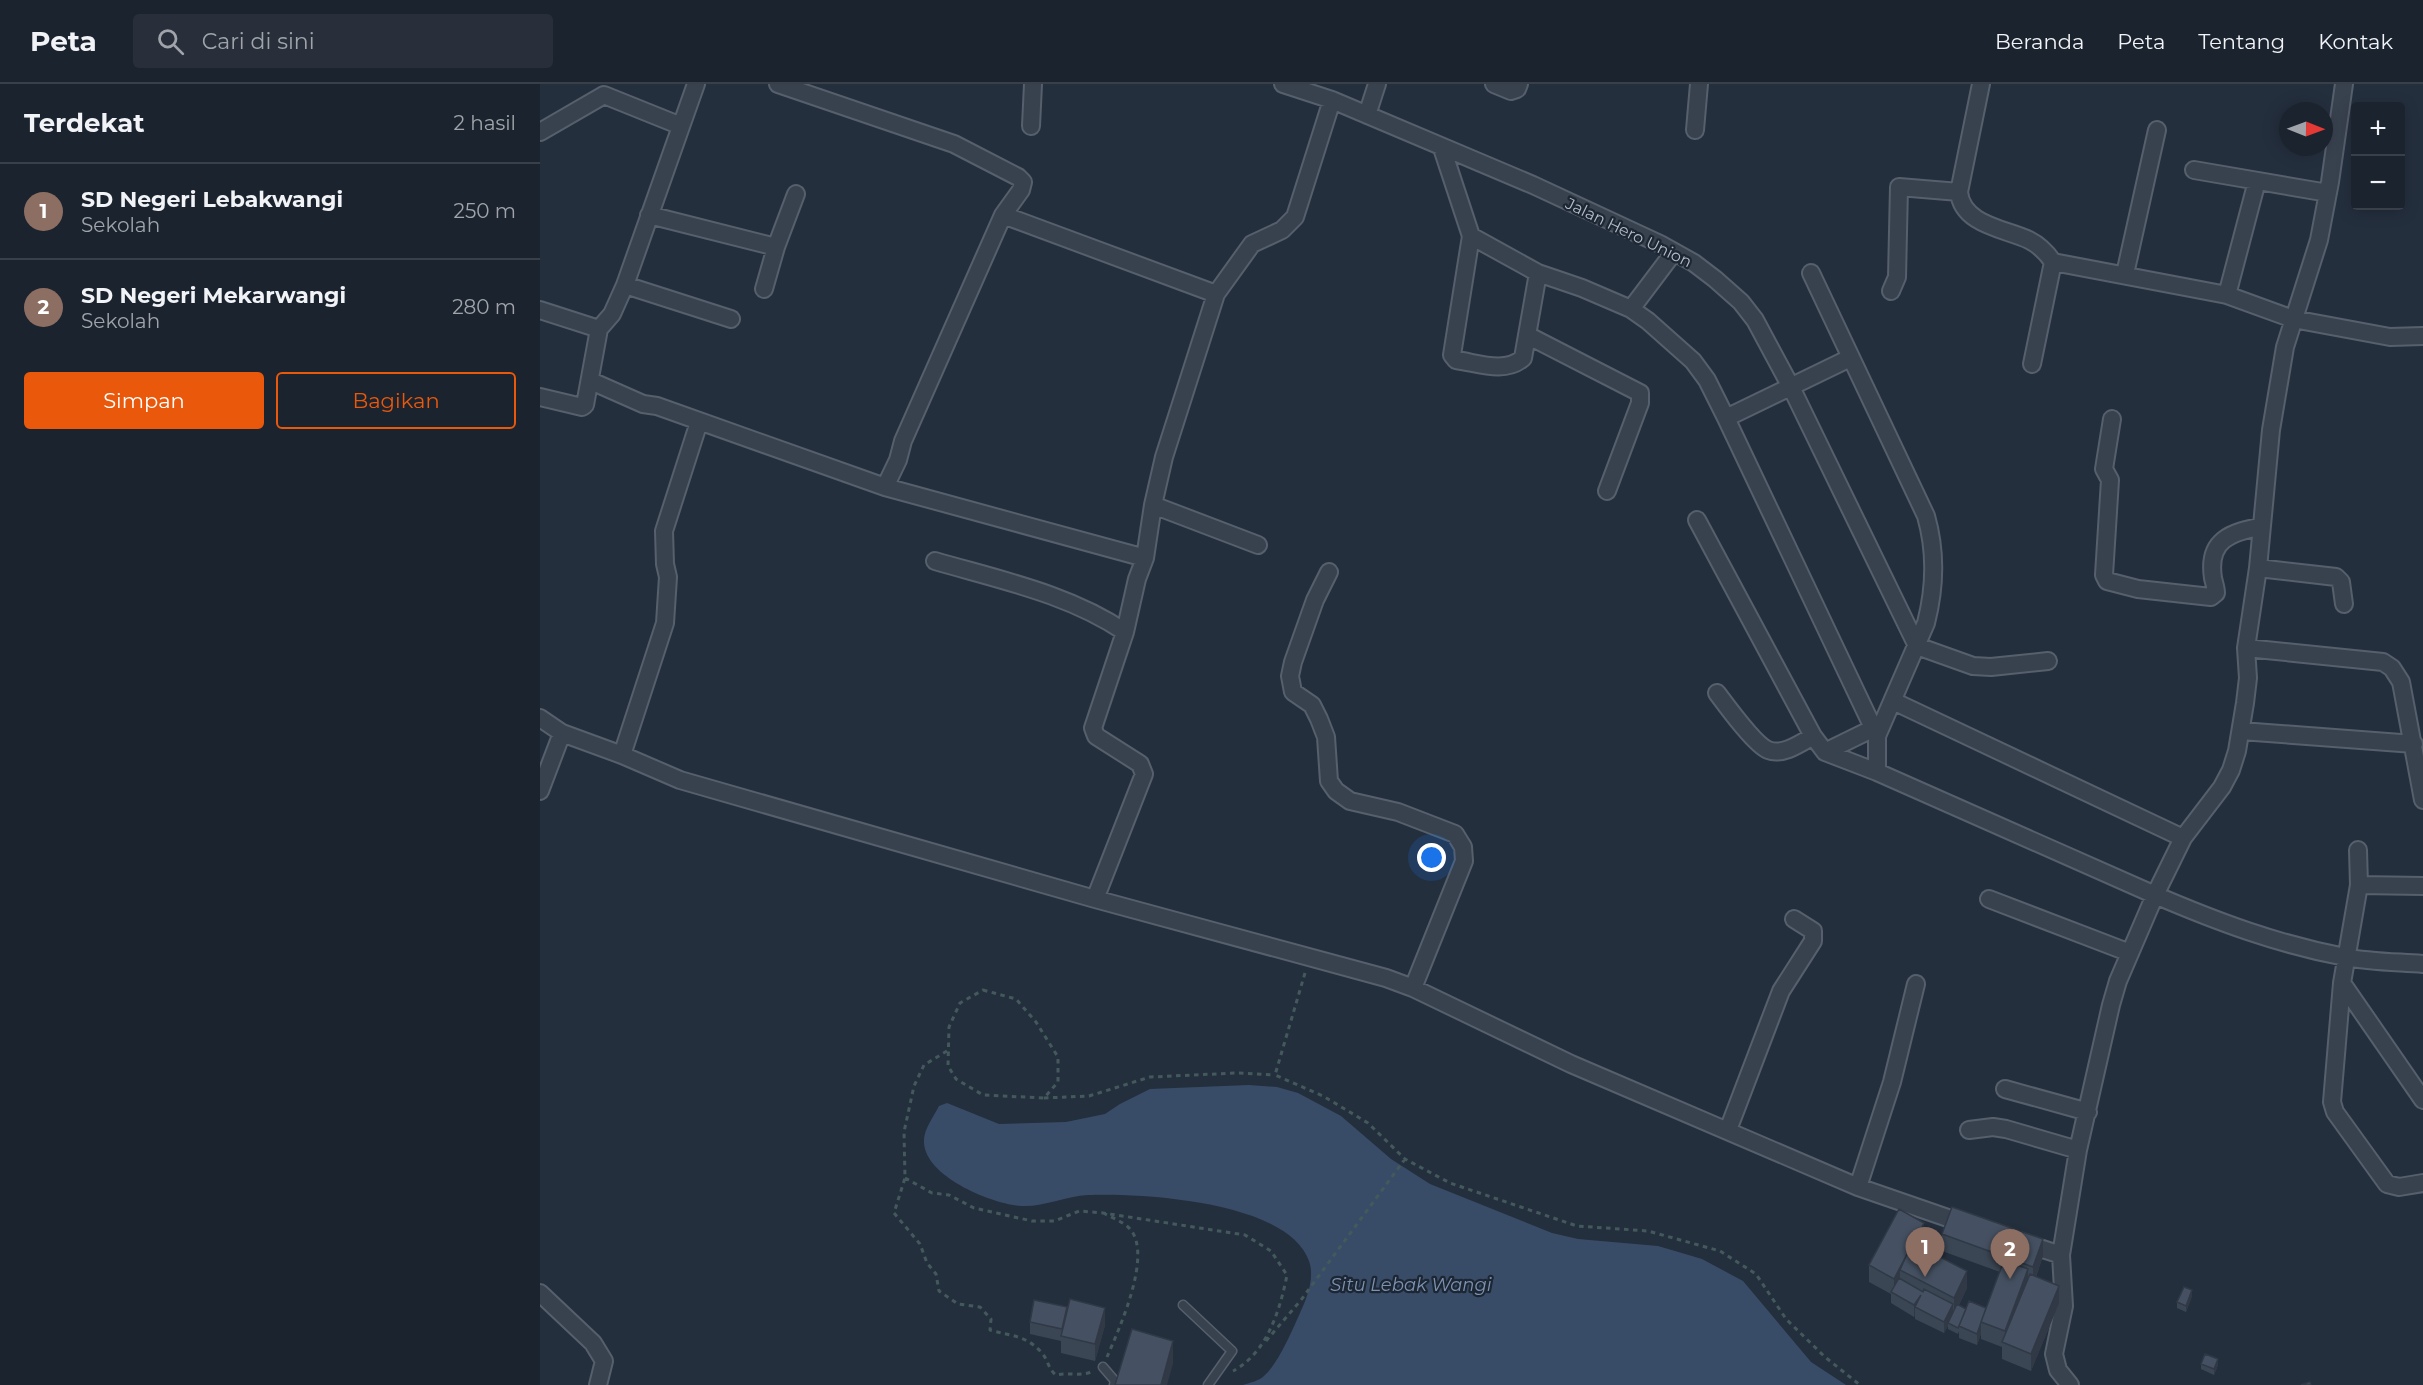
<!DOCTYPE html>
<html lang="id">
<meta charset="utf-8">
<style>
:root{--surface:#1b232e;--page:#282f3a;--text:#f1f3f6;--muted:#a0a4aa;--line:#39404a;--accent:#ea580c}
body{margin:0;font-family:Montserrat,sans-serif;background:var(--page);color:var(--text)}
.controls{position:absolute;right:18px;top:18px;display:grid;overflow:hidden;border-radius:6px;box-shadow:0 3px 15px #0003}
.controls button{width:54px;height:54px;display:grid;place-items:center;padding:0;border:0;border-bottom:2px solid var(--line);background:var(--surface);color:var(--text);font:30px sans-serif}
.compass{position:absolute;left:1739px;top:18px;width:54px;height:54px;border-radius:50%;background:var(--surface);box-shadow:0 3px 15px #0003;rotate:91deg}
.you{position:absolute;left:892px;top:774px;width:21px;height:21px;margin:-15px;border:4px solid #fff;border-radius:50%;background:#1a73e8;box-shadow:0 0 0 9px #1a73e833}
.badge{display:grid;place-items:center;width:39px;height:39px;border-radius:50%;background:var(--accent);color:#fff;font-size:20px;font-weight:700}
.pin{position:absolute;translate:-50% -50px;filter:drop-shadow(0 2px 3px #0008)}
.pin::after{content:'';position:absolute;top:32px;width:21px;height:18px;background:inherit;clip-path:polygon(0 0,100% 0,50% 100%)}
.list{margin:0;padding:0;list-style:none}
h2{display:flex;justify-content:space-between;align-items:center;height:78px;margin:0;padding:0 24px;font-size:26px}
h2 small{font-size:20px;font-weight:400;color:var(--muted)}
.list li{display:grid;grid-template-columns:39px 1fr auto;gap:18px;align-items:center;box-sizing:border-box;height:96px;padding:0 24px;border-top:2px solid var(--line)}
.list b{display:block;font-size:22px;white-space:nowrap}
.list p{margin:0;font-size:20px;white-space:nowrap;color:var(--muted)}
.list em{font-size:20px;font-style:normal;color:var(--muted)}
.actions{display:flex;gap:12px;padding:18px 24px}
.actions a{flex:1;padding:14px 0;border:2px solid var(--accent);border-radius:6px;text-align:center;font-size:21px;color:var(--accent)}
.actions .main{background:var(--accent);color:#fff}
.icon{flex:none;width:33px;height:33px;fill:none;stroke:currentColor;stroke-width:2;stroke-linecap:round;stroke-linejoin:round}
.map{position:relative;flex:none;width:1883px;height:1301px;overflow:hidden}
header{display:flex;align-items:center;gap:36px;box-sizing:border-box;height:84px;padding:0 30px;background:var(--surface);border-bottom:2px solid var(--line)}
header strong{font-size:28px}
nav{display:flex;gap:33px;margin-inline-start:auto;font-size:21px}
.search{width:420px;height:54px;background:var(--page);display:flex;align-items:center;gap:15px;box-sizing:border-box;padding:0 21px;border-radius:6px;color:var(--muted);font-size:22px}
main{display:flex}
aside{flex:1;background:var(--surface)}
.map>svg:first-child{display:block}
</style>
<header>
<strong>Peta</strong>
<div class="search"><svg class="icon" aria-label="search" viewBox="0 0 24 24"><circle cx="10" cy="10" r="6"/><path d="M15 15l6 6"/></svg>Cari di sini</div>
<nav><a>Beranda</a><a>Peta</a><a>Tentang</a><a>Kontak</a></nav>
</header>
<main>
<aside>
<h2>Terdekat<small>2 hasil</small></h2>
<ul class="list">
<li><span class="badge" style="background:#8d6e63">1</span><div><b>SD Negeri Lebakwangi</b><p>Sekolah</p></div><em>250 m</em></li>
<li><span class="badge" style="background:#8d6e63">2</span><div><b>SD Negeri Mekarwangi</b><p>Sekolah</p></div><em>280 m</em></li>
</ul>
<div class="actions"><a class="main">Simpan</a><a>Bagikan</a></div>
</aside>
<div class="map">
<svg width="1883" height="1301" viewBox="0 0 1883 1301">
<rect width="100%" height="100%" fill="#242f3e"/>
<path fill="#394c67" d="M709,1001L737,1003L758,1009L801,1032L851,1075L890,1100L1012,1149L1038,1155L1118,1162L1162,1175L1203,1197L1271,1278L1306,1301H703C709,1299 719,1297 724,1292C738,1280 752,1247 760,1229C767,1214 775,1194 769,1177C748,1117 602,1109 548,1111C525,1112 505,1123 481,1122C452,1120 386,1093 384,1059C383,1046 393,1034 399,1022L407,1019L459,1040L526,1038L565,1030L580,1020L610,1005Z"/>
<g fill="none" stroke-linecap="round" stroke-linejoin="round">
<defs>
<path id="service" d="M643,1221L692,1267L668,1301
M563,1283L575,1297L574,1301"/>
<path id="minor" d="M238,0L414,60L478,93L483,98L481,106L463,131L363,357L358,376L345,403
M743,0L792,16L993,101L1120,160L1154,179L1175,195L1201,218L1215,236L1251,303L1377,562
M954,0L971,7L977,5L979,0
M1441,0L1419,108C1422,141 1466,145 1489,156C1499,161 1507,169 1513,178L1687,211L1753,235L1850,253L1883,252
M1804,0L1790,98L1779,156L1745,263L1731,346L1718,484L1706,564L1708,594L1705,619L1697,667L1691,686L1682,703L1643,754L1615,811C1678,838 1737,860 1805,873C1830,878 1857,878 1883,880
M827,31L837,0
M491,42L493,0
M1155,46L1159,0
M0,48L64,11L141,42
M902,64L931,152L998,189L1042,204L1091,225L1108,237L1153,277L1167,296L1186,334L1337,652
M1654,86L1788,109
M109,131L236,163L256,110
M463,131L676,210
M931,152L912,271L916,276C938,279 965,290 983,274L998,189
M1271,189L1386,432C1396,467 1395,504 1386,539L1337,652V688L1615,811L1578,897L1571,921L1538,1066L1521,1171L1524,1222L1514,1270L1518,1286L1530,1301
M1585,190L1617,46
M85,201L191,235
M224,205L236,163
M1351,207L1357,193L1359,103L1419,108
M1687,211L1717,97
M1091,225L1134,168
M0,226L59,245L45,321L42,323L0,313
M59,245L72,230L85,201L156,0
M987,251L1100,309V319L1067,407
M1492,280L1513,178
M51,297L103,320L117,322L345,403L605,474
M1186,334L1310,274
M1572,335L1564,385L1570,396L1564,491L1567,497L1598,505L1671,513L1676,509C1676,504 1674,499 1673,494C1667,455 1691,449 1722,442
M613,421L718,461
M1157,436L1273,652L1285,668L1337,688
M395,477C460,496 529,510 585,548
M1718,484L1796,493L1801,498L1804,520
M789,488L775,516L753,578L750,592L753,608L772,621L779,635L786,653L789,697L796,707L810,717L858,728L915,750L923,763L924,777L873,904
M1377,562L1433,582L1451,583L1508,577
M1706,564L1843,578L1852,584L1861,598L1883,716
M1177,609C1186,621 1215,661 1228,666C1243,672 1261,659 1273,652
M1353,617L1643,754
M0,634L22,649L82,671L140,696L555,815L846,894L873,904L1031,980L1318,1103L1428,1141
M1701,647L1874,660
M1285,668L1334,644
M82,671L125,539L128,493L125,480L124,447L159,338
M0,707L22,649
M1818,766L1819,801L1802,899L1792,1018L1795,1028L1847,1100L1859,1103L1883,1099
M1819,801L1883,802
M555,815L604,690L600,680L556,652L553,644L585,548L597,495L605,474L613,421L624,373L676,210L712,160L742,146L755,133L792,16
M1449,815L1590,869
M1802,899L1883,1016
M1465,1005L1548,1028
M1188,1046L1241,907L1273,857V847L1254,835
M1429,1046L1453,1043L1466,1045L1538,1066
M1318,1103L1352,998L1376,900
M1481,1158L1521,1171
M0,1209L53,1259L64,1277L58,1301"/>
</defs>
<use href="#service" stroke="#565f6c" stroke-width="11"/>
<use href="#minor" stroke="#565f6c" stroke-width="20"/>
<path stroke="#44595c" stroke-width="3" stroke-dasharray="4.5 4.5" stroke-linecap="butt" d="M765,889L735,991L783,1012L828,1039L865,1075L910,1099L1037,1142L1108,1147L1180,1167L1216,1190L1246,1235L1285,1273L1320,1301
M443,906L476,915L496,938L518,973V998L504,1014L443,1011L416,995L408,982L409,943L420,919Z
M407,967L384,981L374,1002L364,1048L365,1094L354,1129L380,1160L387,1179L396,1190L399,1207L418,1220L440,1223L451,1235L450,1246C470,1252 486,1251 501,1268C508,1275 508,1285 516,1291C529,1288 542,1293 553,1287
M504,1014L549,1012L610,993L697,989L735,991
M365,1094L392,1109L409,1111L434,1124L492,1137H515L539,1127L563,1129L705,1151L731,1167L747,1191C740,1226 727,1269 693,1287
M563,1129C571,1133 581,1137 588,1143C615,1167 579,1245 567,1273
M726,1257L761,1216L865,1075"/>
<use href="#service" stroke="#38414e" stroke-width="8"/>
<use href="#minor" stroke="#38414e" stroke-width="16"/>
</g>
<path fill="#3b4654" d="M1402,1150L1503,1172L1496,1193L1519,1219L1491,1287L1462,1275V1263L1441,1255V1250L1437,1261L1419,1254V1247L1418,1250L1408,1245V1242L1404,1249L1375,1235V1231L1374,1233L1351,1219V1210L1329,1198V1181L1384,1156L1380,1163L1427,1204L1419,1221L1426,1225L1446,1224L1460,1188L1402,1167Z
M1652,1212L1646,1228L1637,1224V1218Z
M527,1230L565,1241L555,1277L521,1269V1257L490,1250V1238Z
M1661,1280L1678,1281L1674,1291L1661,1285Z"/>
<path fill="#303945" d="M1384,1139V1156L1373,1176V1159Z
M1503,1155V1172L1493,1200V1183Z
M1367,1170L1360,1186V1200L1354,1209V1195Z
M1488,1185V1202L1465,1259V1247Z
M1427,1187V1204L1414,1231V1214Z
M1519,1202V1219L1491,1287V1270Z
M1652,1206V1212L1646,1228V1222Z
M1381,1211L1375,1223V1231L1374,1233V1221Z
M1413,1220V1232L1408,1239V1242L1404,1249V1238Z
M565,1224V1241L555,1277V1260Z
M1441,1238V1250L1437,1261V1250Z
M633,1257V1280L627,1301H621Z
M1678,1275V1281L1674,1291V1285Z"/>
<path fill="#455162" stroke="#303945" stroke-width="1.5" d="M1412,1123L1503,1155L1493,1183L1402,1150Z
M1359,1125L1384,1139L1373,1159L1427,1187L1414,1214L1360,1186L1367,1170L1354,1195L1329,1181Z
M1464,1176L1488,1185L1465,1247L1441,1238Z
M1490,1190L1519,1202L1491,1270L1462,1258Z
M1359,1194L1383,1208L1384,1205L1413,1220L1404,1238L1375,1223L1381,1211L1374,1221L1351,1208Z
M1644,1203L1652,1206L1646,1222L1637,1218Z
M530,1215L565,1224L555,1260L521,1252Z
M494,1216L527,1223L522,1245L490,1238Z
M1429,1217L1446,1224L1437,1250L1419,1242Z
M1417,1220L1426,1225L1418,1244L1408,1239Z
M592,1245L633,1257L621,1301H575Z
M1665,1270L1678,1275L1674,1285L1661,1280Z
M1770,1298L1771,1301H1761Z"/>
<g text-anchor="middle" stroke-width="4.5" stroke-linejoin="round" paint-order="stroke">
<g font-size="16" fill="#b4bcc9" stroke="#1d2633">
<text transform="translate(1089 148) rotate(26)" y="6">Jalan Hero Union</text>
</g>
<g font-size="18" font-style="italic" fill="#7c92b1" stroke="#1d2633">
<text x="871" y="1207">Situ Lebak Wangi</text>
</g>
</g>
</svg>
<div class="controls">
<button>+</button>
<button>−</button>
</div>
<svg class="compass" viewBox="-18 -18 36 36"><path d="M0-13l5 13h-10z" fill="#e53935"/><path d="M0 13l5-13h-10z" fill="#a0a4aa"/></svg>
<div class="you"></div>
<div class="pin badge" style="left:1385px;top:1193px;background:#8d6e63">1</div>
<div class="pin badge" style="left:1470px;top:1195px;background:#8d6e63">2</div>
</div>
</main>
